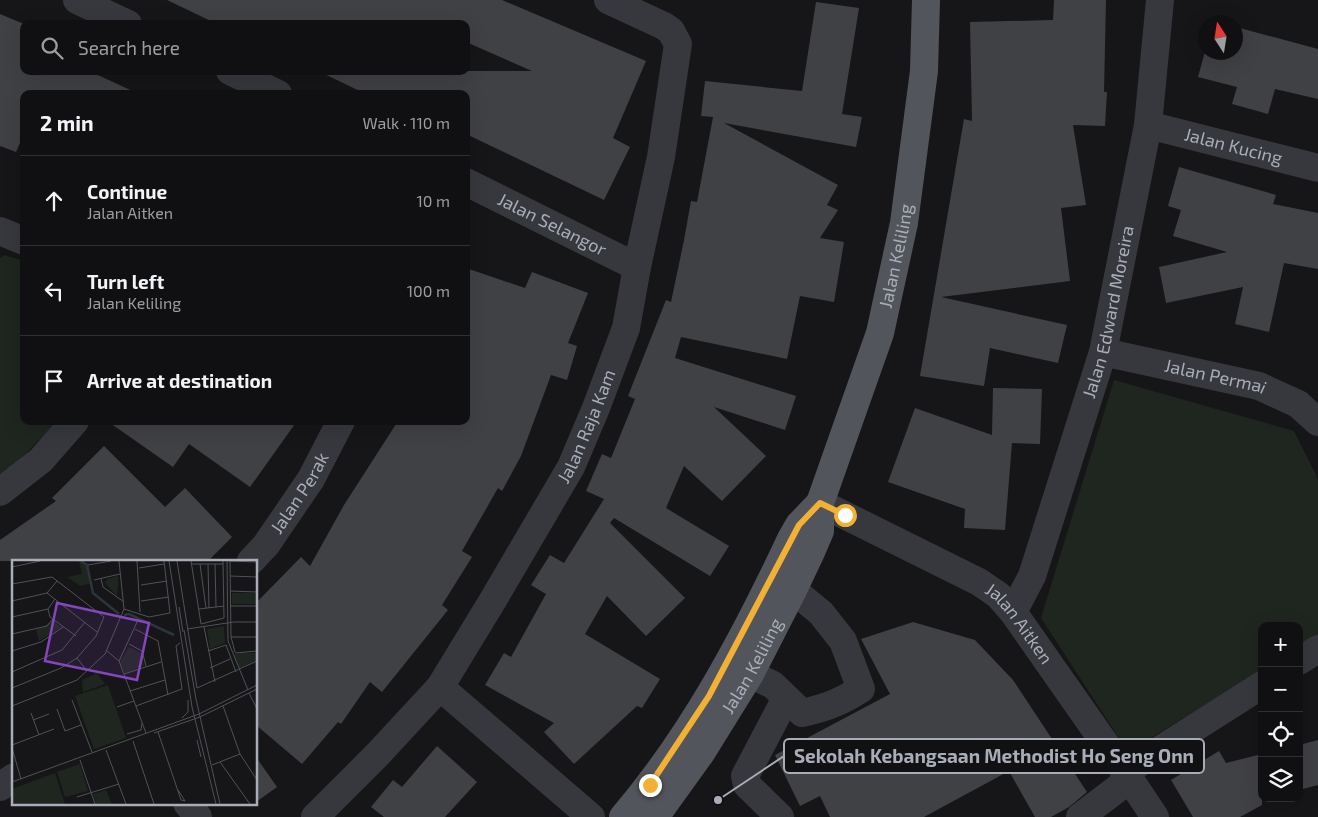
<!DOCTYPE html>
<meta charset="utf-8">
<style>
:root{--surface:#101012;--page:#1e1e20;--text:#f1f3f6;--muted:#9c9d9f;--line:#303032}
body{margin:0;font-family:"Exo 2",sans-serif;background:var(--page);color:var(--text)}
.controls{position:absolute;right:15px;bottom:15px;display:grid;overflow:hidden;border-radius:10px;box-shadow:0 5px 20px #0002}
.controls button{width:45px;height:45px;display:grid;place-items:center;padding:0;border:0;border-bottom:1px solid var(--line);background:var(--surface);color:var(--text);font:25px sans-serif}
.compass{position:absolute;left:1198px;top:15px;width:45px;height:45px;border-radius:50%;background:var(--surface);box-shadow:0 5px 20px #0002;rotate:348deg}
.stop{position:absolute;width:15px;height:15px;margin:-11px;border:4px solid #f2b134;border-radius:50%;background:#fff}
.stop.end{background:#f2b134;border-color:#fff;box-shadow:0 1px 5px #0008}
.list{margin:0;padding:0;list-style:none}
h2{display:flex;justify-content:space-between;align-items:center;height:65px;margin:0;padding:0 20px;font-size:21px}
h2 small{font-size:16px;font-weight:400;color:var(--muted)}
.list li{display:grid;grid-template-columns:32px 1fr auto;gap:15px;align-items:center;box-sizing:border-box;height:90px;padding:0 20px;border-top:1px solid var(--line)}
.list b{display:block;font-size:19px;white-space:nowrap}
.list p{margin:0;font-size:16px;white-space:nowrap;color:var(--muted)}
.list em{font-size:16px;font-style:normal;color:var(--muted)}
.icon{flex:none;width:28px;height:28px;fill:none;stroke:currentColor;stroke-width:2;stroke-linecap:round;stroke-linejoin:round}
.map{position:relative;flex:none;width:1318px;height:817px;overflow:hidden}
.search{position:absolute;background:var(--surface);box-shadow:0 5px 20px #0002;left:20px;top:20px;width:450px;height:55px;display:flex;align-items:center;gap:12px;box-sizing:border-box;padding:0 18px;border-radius:10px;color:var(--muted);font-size:19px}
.panel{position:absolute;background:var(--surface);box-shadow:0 5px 20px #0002;left:20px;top:90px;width:450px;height:335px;border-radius:10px}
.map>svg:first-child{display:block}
</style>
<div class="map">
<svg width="1318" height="817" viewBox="0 0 1318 817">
<rect width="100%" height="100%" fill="#161618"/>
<path fill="#1e261f" d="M4,255L24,261V421H58L0,480V258Z
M1114,380L1294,431L1318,479V635L1299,646V626H1262V670L1128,752L1041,618Z"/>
<path fill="#404145" d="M167,0H502L646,61L613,138L630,147L604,200L466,134V94H366L318,71H532L466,42V24H217Z
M1054,0H1106L1104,92H1107L1105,126L1073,125L1086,205L1061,208L1070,281L941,297L1067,325L1058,363L990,348L984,386L920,376L964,119L972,121L970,22L1053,20Z
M816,2L859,8L842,114L862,117L856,147L724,123L838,185L827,205L838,210L820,238L844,242L834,302L800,296L787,359L681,337L675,358L796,396L785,430L714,407L766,456L722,501L684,466L666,508L729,546L710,576L614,518L610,523L685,598L646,636L607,596L585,634L660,679L642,708L637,706L574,764L544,732L554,723L485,685L504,653L511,657L546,594L531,585L550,555L564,563L604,499L586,491L602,454L611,458L635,399L628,396L666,300L671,302L684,240L691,201L697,202L713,117L701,116L705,81L802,91Z
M0,14L24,24V71H89L139,94H24V134L16,152L0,146Z
M1236,27L1318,49V99L1275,89L1268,114L1232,104L1237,87L1198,77L1206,48V52H1236Z
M1179,167L1276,195L1273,204L1318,213V269L1284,263L1269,332L1235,324L1243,287L1166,303L1159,267L1227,252L1173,236L1181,210L1168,206Z
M466,268L525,288L532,272L588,293L568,343L577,346L567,380L551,375L521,456L502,491L498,488L462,551L472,557L442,605L448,610L382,692L370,682L341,724L338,722L302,764L256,725V603L301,557L310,566L344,505L398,421H466Z
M993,388L1042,389L1040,444L1012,443L1005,530L964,528L965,509L888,482L915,408L992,435Z
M107,421H297L250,487L189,444L173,467Z
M104,446L165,507L185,488L232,537L208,561H0V540L56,501L52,498Z
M913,622L975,640L1013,680L1087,792L1069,807L1051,817H1035L1009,771L924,817H830L820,796L800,806L775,755L890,694L861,639Z
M1318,740V785L1299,790V745Z
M437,746L477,782L445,817H384L371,807L393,780L402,787Z
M1219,751L1226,763L1262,754V805L1240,817H1193L1171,780Z
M256,757L277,787L256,802Z"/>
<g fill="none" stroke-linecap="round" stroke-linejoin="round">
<g stroke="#37383d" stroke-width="28">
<path d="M77,0L128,24"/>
<path d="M230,71L278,94"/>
<path id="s1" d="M1148,125L1318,168"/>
<path id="s2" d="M466,182L637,267"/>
<path d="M0,231L24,241"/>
<path id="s3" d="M1103,352L1259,386L1298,404L1318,422"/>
<path d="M0,492L41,460L75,421"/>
<path id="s4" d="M820,503L979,582L998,595L1013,612L1125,772L1155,817"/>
<path id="s5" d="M251,561L266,545L311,479L341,421"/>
<path id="s6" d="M1013,612L1032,576L1103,352L1148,125L1160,0"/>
<path d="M1299,661L1318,649"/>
<path d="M750,674L773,685L802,713C825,708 841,702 861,689L843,641L821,613L793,590"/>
<path d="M440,687L591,817"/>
<path d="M1125,772L1262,685"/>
<path d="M0,787L14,777"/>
<path d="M187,803L198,817"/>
<path id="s7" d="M315,817L378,754L440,687L493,600L571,467L596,408L626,328L637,267L661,157L678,44L671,31L664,26L608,0"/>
<path d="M780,817L747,785L745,776L786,698"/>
<path d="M1080,817L1130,779"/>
</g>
<g stroke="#53555c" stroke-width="28">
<path d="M623,817C693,735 745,637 791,539L799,525L820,503"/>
<path id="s8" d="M655,817L701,753L750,674L793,590L811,552L820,531V503L880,333L904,223L924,71L926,0"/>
</g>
</g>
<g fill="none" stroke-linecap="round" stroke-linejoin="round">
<path stroke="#f2b134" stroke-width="6" d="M650,785L709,696L799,525L820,503L845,515"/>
</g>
<g text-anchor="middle" stroke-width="4" stroke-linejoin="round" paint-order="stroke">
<g font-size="18" fill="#a8adb8" stroke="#111113">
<text dy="6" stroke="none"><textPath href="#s1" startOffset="88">Jalan Kucing</textPath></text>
<text dy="6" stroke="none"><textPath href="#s2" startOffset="96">Jalan Selangor</textPath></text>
<text dy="6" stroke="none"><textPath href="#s8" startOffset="618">Jalan Keliling</textPath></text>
<text dy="6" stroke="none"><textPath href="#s6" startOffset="316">Jalan Edward Moreira</textPath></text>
<text dy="6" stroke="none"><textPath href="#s3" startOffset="115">Jalan Permai</textPath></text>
<text dy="6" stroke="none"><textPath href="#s7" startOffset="480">Jalan Raja Kam</textPath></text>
<text dy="6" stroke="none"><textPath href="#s5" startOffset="84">Jalan Perak</textPath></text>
<text dy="6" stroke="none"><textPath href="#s4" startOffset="236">Jalan Aitken</textPath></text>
<text dy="6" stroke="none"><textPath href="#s8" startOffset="180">Jalan Keliling</textPath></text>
</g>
</g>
<g transform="translate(12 560)">
<rect width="245" height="245" fill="#161618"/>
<path d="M67,1L76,6L80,23L68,26L55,17L70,14ZM106,16V25L105,36L93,23L95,19ZM220,33H245V44H220ZM41,61L49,67L27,81L24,70ZM212,66L213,83L198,89L195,69ZM117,87L129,93L132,106L113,113L108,102ZM228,93H245V100L227,108L222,95ZM85,113L93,124L71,132L70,120ZM96,125L114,178L82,189L63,136ZM68,204L76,231L53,237L45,212ZM43,213L53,244H0V229ZM94,230L100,244H84L81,234Z" fill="#1e261f"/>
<path fill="none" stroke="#2c353c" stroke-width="2.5" d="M69,1L75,5L81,33L107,54M112,55L117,54L162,75"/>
<path fill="none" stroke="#505258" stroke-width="1" d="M125,1L128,52M157,1L180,147L204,244M165,1L185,128L245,101M179,1L189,64M215,1L216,81L236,130M218,1L219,77L223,92M218,1L245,2M179,4H211M188,4L194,48M196,4L197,48M203,4L204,47M76,5L99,1M0,7L28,1M127,8L152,4M218,16L245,17M89,19L91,27L112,42M82,20L108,14M0,24L40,17L92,57L84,76L65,98L49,108L0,128M129,25L155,21M218,31L245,32M35,33L85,72M0,41L35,33L45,21M129,41L157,37M218,46H245M167,47L171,72M36,49L38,57L64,76M112,49L137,57L158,53L152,1M187,49L212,46M0,57L36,49L43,39M189,64L212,58L211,1M192,67L203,122M123,69L146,81L156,135M175,69L222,62H245M172,70L184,139L208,244M0,74L35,66L41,59M219,77H245M117,84L130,91L134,106M0,91L29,82L51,67M95,91L107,101L134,173M196,91L214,85L224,112M223,93L245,91M65,98L75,111M107,101L126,60M198,108L218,99M0,112L50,90L73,62M112,114L149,102M118,131L153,120M237,133L245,149M60,140L80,192M0,146L65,120L93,94L112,49L107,1M124,146L170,129L164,86L168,83M211,146L228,194L245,220M105,147L122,141M45,149L53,171L69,165M19,153L27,175M170,158L176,152V140M21,160L37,154M146,172L169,240L173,241L166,230M142,173L188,157L245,129M115,174L129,170L130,163M185,180L189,197M121,181L142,244M0,185L42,169M0,188L9,219M94,190L114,244M68,200L83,244M208,202L238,244M200,205L228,194M0,222L187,154L245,125M65,237L107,224"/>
<path fill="#8446be" fill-opacity="0.15" stroke="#8446be" stroke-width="2.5" d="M45,43L137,63L125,120L33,101Z"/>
<rect width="245" height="245" fill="none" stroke="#a8adb8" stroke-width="2.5"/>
</g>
<path fill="none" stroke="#a8adb8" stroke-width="2" d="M718 800L784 756"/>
<circle fill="#a8adb8" stroke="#111113" stroke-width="2" cx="718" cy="800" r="5"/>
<rect fill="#111113" stroke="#a8adb8" stroke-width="2" x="784" y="739" width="420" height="34" rx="5"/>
<g font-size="19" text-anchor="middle" font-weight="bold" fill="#a8adb8">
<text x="994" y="763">Sekolah Kebangsaan Methodist Ho Seng Onn</text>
</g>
</svg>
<div class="controls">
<button>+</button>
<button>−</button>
<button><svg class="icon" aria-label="locate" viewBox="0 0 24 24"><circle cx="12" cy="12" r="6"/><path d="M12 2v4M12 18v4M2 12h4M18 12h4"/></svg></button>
<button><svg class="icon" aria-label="layers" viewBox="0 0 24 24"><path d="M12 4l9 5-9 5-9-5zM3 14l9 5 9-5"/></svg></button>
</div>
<svg class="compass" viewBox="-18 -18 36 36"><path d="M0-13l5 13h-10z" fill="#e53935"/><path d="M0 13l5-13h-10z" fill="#9c9d9f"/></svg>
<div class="stop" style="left:845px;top:515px"></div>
<div class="stop end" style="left:650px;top:785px"></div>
<div class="search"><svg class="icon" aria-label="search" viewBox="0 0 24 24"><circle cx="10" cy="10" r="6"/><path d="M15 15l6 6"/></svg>Search here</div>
<section class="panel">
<h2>2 min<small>Walk · 110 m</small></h2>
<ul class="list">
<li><svg class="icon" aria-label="ahead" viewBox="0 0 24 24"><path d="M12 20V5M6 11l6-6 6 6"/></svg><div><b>Continue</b><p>Jalan Aitken</p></div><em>10 m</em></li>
<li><svg class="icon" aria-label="left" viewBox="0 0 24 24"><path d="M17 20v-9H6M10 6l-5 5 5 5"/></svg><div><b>Turn left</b><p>Jalan Keliling</p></div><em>100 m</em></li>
<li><svg class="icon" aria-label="arrive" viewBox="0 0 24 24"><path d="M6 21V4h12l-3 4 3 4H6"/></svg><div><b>Arrive at destination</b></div></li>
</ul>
</section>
</div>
